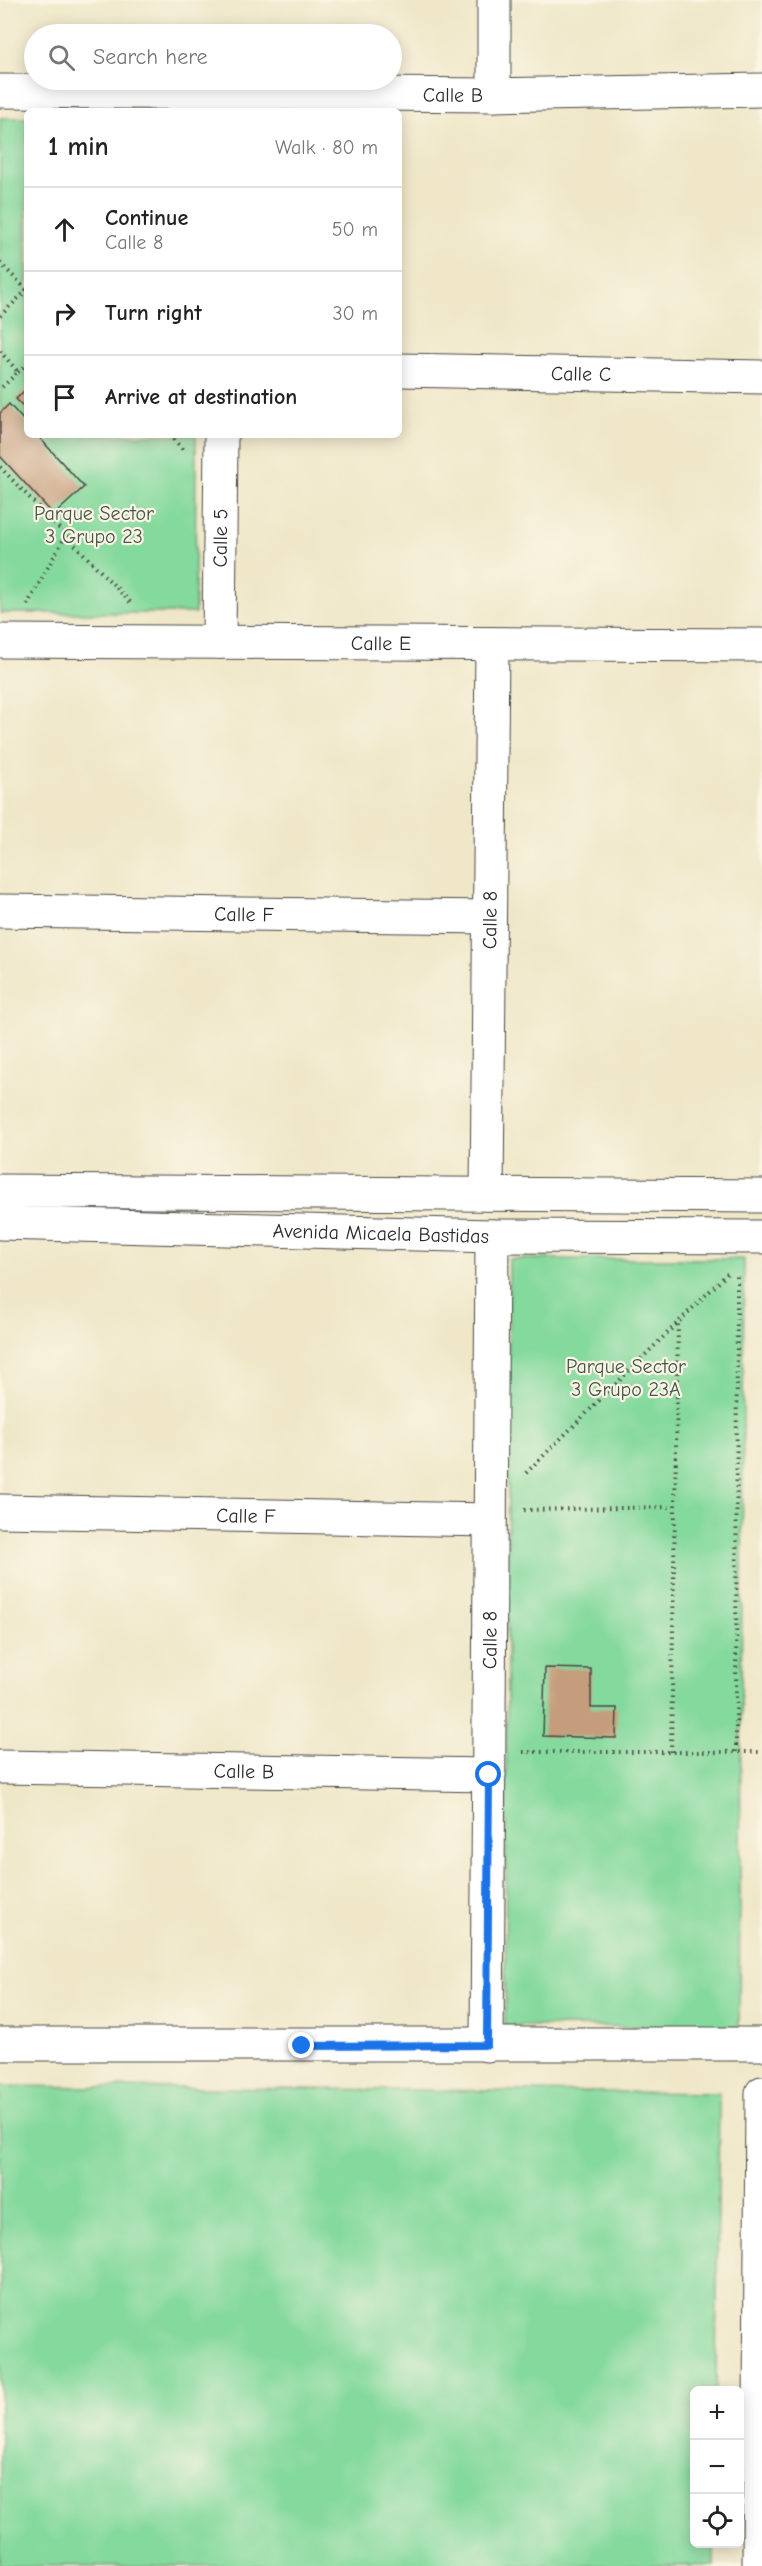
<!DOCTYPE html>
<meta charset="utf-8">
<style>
:root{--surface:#fff;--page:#f6f6f6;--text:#222;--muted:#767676;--line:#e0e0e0}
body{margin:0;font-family:"Comic Neue",sans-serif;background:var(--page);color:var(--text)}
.controls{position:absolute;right:18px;bottom:18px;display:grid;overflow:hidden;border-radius:9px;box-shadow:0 3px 15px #0003}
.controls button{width:54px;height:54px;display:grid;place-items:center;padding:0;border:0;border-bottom:2px solid var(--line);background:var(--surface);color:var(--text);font:30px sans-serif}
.stop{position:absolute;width:18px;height:18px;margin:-14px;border:4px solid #1a73e8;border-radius:50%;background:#fff}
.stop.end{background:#1a73e8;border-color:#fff;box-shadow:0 2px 6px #0008}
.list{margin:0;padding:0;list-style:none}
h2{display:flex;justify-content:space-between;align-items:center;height:78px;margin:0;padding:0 24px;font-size:26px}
h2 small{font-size:20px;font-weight:400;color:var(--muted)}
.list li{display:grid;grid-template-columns:39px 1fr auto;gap:18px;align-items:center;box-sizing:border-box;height:84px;padding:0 24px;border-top:2px solid var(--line)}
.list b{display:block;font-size:22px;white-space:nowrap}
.list p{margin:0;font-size:20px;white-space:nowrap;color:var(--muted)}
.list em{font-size:20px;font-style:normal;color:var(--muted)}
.icon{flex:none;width:33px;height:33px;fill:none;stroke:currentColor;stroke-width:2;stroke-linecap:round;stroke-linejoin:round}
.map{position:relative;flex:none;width:762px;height:2566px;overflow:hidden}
.search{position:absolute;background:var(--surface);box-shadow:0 3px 15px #0003;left:24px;top:24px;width:378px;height:66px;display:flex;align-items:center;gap:15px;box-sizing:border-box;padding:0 21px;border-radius:33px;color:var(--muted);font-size:22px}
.panel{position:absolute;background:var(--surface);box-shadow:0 3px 15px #0003;left:24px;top:108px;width:378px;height:330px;border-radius:9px}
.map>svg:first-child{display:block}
</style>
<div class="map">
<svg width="762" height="2566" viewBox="0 0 762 2566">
<rect width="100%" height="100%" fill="#fcf5e5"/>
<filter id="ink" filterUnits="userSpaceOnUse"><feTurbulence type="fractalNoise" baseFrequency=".0167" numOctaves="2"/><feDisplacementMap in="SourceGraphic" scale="12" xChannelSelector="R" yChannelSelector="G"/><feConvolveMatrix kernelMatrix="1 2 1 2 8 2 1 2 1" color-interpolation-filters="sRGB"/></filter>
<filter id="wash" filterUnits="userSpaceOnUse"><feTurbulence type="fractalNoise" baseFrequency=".008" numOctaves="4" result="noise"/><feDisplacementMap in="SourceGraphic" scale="24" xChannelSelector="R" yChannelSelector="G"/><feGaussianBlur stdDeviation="1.35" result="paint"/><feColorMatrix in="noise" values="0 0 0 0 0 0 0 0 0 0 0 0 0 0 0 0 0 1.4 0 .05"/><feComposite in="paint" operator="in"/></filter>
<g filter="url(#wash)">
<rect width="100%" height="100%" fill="#efe7c8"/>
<path fill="#84d99d" stroke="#588264" stroke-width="1.5" d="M0,118H27V435H196L195,613H0Z
M509,1259H744L739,2027L505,2026Z
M0,2086L719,2093L716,2390H694V2544H714V2566H0Z"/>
<g id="blocks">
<path fill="#c59d7c" d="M27,388V410L16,399Z
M9,404L27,424V435H37L84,487L54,515L0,456V413Z
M545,1668L591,1669V1708H617L616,1738L543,1736Z"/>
</g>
</g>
<g filter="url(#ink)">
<use href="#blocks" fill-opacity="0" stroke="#484743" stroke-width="1.5"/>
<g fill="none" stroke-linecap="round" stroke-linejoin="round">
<defs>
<g id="minor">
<path id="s1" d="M0,91L494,95L762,90"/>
<path d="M494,95V0"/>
<path id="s2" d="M399,370L762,377"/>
<path id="s3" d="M0,641L762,645"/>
<path id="s4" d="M219,642L221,435"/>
<path id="s5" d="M0,911L489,917"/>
<path id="s6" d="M487,1194L492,644"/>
<path id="s7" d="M0,1511L490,1520"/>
<path id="s8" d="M0,1767L489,1775"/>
<path d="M0,2044H762"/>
<path id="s9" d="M487,2045L492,1236"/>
</g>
<g id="tertiary">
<path d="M0,1191L762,1196"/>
<path id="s10" d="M0,1223L492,1236L762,1237"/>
<path d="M759,2566L762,2093"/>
</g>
</defs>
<use href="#minor" stroke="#484743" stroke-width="35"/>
<use href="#tertiary" stroke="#484743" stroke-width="35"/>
<path stroke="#484743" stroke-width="4" stroke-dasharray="1.5 4.5" stroke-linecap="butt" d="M0,263L27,290
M0,316L27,290
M0,351L18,372L0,389
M18,372L27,364
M169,435L185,452
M0,467L133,605
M27,605L66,535
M526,1473L729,1272
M524,1510L674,1507
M523,1752H762
M671,1752L678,1324
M736,1752L737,1273"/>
<use href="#minor" stroke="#fff" stroke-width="33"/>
<use href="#tertiary" stroke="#fff" stroke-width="33"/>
</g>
</g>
<g fill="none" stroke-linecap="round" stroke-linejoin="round" filter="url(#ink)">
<path stroke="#1a73e8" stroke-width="8" d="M302,2046L487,2045L489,1775"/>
</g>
<g text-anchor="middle" stroke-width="4.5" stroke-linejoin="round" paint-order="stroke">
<g font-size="20" fill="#2b2b2b" stroke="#fcf5e5">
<text dy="7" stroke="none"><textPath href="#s1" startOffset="453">Calle B</textPath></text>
<text dy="7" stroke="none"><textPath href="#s2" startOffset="182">Calle C</textPath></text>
<text dy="7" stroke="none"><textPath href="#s4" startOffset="104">Calle 5</textPath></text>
<text dy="7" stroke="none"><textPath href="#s3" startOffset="381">Calle E</textPath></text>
<text dy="7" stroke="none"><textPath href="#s5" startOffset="244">Calle F</textPath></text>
<text dy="7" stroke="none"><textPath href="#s6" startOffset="274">Calle 8</textPath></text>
<text dy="7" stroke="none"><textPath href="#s10" startOffset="381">Avenida Micaela Bastidas</textPath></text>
<text dy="7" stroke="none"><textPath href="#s7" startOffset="246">Calle F</textPath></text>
<text dy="7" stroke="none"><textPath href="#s9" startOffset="405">Calle 8</textPath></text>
<text dy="7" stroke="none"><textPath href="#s8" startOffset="244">Calle B</textPath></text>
</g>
<g font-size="20" fill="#415648" stroke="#fcf5e5">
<text x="94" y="520">Parque Sector<tspan x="94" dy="23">3 Grupo 23</tspan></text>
<text x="626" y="1373">Parque Sector<tspan x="626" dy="23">3 Grupo 23A</tspan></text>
</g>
</g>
</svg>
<div class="controls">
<button>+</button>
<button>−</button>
<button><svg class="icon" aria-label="locate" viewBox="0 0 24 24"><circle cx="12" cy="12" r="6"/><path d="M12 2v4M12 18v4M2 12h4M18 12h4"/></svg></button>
</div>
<div class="stop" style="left:489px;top:1775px"></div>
<div class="stop end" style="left:302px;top:2046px"></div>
<div class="search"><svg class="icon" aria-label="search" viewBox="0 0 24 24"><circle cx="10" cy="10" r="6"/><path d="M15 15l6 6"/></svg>Search here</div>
<section class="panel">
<h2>1 min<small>Walk · 80 m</small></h2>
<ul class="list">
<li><svg class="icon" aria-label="ahead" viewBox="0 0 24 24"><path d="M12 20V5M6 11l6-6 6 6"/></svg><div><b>Continue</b><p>Calle 8</p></div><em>50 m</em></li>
<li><svg class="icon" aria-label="right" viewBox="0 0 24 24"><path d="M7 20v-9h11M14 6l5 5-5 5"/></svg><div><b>Turn right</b></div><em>30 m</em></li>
<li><svg class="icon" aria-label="arrive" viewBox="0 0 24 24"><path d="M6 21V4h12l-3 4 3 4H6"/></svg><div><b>Arrive at destination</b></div></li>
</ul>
</section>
</div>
